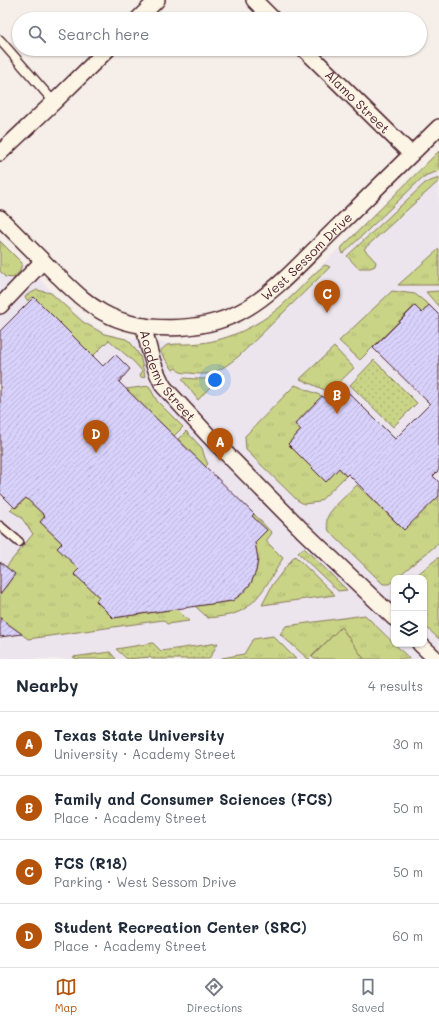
<!DOCTYPE html>
<meta charset="utf-8">
<style>
:root{--surface:#fff;--page:#f6f6f7;--text:#1f2937;--muted:#747a83;--line:#e0e1e3;--accent:#b45309}
body{margin:0;font-family:Mali,sans-serif;background:var(--page);color:var(--text)}
.controls{position:absolute;right:12px;bottom:12px;display:grid;overflow:hidden;border-radius:8px;box-shadow:0 1px 3px #0004}
.controls button{width:36px;height:36px;display:grid;place-items:center;padding:0;border:0;border-bottom:1px solid var(--line);background:var(--surface);color:var(--text);font:20px sans-serif}
.you{position:absolute;left:215px;top:380px;width:14px;height:14px;margin:-10px;border:3px solid #fff;border-radius:50%;background:#1a73e8;box-shadow:0 0 0 6px #1a73e833}
.badge{display:grid;place-items:center;width:26px;height:26px;border-radius:50%;background:var(--accent);color:#fff;font-size:13px;font-weight:700}
.pin{position:absolute;translate:-50% -33px;filter:drop-shadow(0 1px 2px #0008)}
.pin::after{content:'';position:absolute;top:21px;width:14px;height:12px;background:inherit;clip-path:polygon(0 0,100% 0,50% 100%)}
.list{margin:0;padding:0;list-style:none}
h2{display:flex;justify-content:space-between;align-items:center;height:52px;margin:0;padding:0 16px;font-size:17px}
h2 small{font-size:13px;font-weight:400;color:var(--muted)}
.list li{display:grid;grid-template-columns:26px 1fr auto;gap:12px;align-items:center;box-sizing:border-box;height:64px;padding:0 16px;border-top:1px solid var(--line)}
.list b{display:block;font-size:15px;white-space:nowrap}
.list p{margin:0;font-size:13px;white-space:nowrap;color:var(--muted)}
.list em{font-size:13px;font-style:normal;color:var(--muted)}
.icon{flex:none;width:22px;height:22px;fill:none;stroke:currentColor;stroke-width:2;stroke-linecap:round;stroke-linejoin:round}
.map{position:relative;flex:none;width:439px;height:659px;overflow:hidden}
.search{position:absolute;background:var(--surface);box-shadow:0 1px 3px #0004;left:12px;right:12px;top:12px;height:44px;display:flex;align-items:center;gap:10px;box-sizing:border-box;padding:0 14px;border-radius:22px;color:var(--muted);font-size:15px}
.sheet{height:308px;background:var(--surface)}
nav{display:flex;justify-content:space-around;align-items:center;box-sizing:border-box;height:56px;border-top:1px solid var(--line);background:var(--surface);font-size:11px;color:var(--muted)}
nav a{display:grid;justify-items:center;gap:2px}
nav .on{color:var(--accent)}
.map>svg:first-child{display:block}
</style>
<div class="map">
<svg width="439" height="659" viewBox="0 0 439 659">
<defs>
<pattern id="grass-tufts" width="24" height="20" patternUnits="userSpaceOnUse"><rect width="24" height="20" fill="#c9d487"/><path d="M3 7l-1-3M5 7V3M7 7l1-3M15 17l-1-3M17 17v-4M19 17l1-3" fill="none" stroke="#aeb675"/></pattern>
<pattern id="garden-dots" width="8" height="8" patternUnits="userSpaceOnUse"><rect width="8" height="8" fill="#c9d487"/><path d="M2 2h.1M6 6h.1" fill="none" stroke="#aeb675" stroke-width="1.8" stroke-linecap="round"/></pattern>
<pattern id="building-hatch" width="6" height="6" patternUnits="userSpaceOnUse"><rect width="6" height="6" fill="#d8d1fa"/><path d="M-1 1l2-2M0 6l6-6M5 7l2-2" fill="none" stroke="#bbb3d6"/></pattern>
</defs>
<rect width="100%" height="100%" fill="#f5eee9"/>
<filter id="ink" filterUnits="userSpaceOnUse"><feTurbulence type="fractalNoise" baseFrequency=".025" numOctaves="2"/><feDisplacementMap in="SourceGraphic" scale="8" xChannelSelector="R" yChannelSelector="G"/><feConvolveMatrix kernelMatrix="1 2 1 2 8 2 1 2 1" color-interpolation-filters="sRGB"/></filter>
<g filter="url(#ink)">
<path fill="#ece5ee" fill-rule="evenodd" d="M439,151V659H0V240L65,305L85,321L104,332L124,338L166,343L191,344L210,341L237,333L264,318L279,307ZM394,578H424V644H394Z"/>
<path fill="url(#grass-tufts)" stroke="#8a7a59" d="M439,151V171L427,175L422,178L343,254L341,248Z
M439,178V181L364,249L376,262L375,266L370,268H358L347,256L425,183Z
M0,241L22,263L20,271L14,278L5,277L0,271Z
M439,249V285H398Z
M325,265L330,267L239,356C230,363 218,373 206,374C201,374 195,374 190,373C184,373 179,373 176,368L173,370L161,353V350L167,345C178,343 189,345 201,343C229,340 259,325 280,307C290,298 300,289 309,279C314,274 319,269 325,265Z
M37,290L51,293L64,305L83,322L104,334L126,339L130,342L140,356L145,376L143,378L140,376L142,371L134,362L109,340L93,356L34,297L30,298L28,301L25,297L27,295Z
M392,291L415,294L429,305L422,313L414,306L360,360L339,341Z
M439,291V307L426,292Z
M334,347L354,368L329,392L300,379Z
M223,373L198,400L182,379L183,378C197,379 210,381 223,373Z
M295,385L322,396L295,424L301,430L288,444L326,481L339,468L346,476L319,502L304,504L297,500L246,450L245,436Z
M149,386L157,401L183,427L174,436L126,389Z
M186,431L202,448L205,458L208,464L205,467L178,439Z
M357,485L404,530L439,495V543L396,578H394V580L389,584H383L329,531C328,527 326,522 327,518C330,509 350,492 357,485Z
M26,498L45,516L40,522L62,543L79,569L75,574L99,597L96,601L113,618L177,609L189,621L167,624L163,620L28,639L0,618V587L4,589L15,574L6,567L33,534L21,517L10,510L14,506L16,508Z
M254,514L272,533L266,541L283,558C272,576 257,606 236,613C228,616 217,617 208,618L195,606L232,601L243,593L251,583L256,571L258,559L251,537L254,533L259,538L266,530L252,516Z
M304,548L347,590L338,591L298,553Z
M295,556L335,595L262,605L273,584L285,568Z
M439,557V639L424,625V578H413Z
M365,615L410,659H364L341,627L309,659H308L280,634L286,626Z
M273,636L296,659H221L222,658L244,654L253,639Z
M110,652L116,659H76L73,657Z"/>
<path fill="#c9d487" stroke="#8a7a59" d="M341,627L364,659H314L312,657Z"/>
<path fill="url(#garden-dots)" stroke="#8a7a59" d="M374,360L417,403L393,427L350,385Z
M153,643L161,651L218,643L209,659H152L150,657L127,659L116,649Z"/>
<path fill="url(#building-hatch)" stroke="#4a1f2b" d="M34,297L103,366L115,354L130,369L119,382L254,514L252,516L267,530L255,542L258,559L256,571L251,583L243,593L232,601L113,618L96,601L99,597L74,574L79,569L57,548L62,543L40,522L45,516L26,498L15,508L0,493V331Z
M429,305L439,315V470L433,476L439,482V496L404,530L348,474L346,476L339,468L326,482L288,444L301,430L295,424L322,396L332,402L345,389L395,439L430,404L373,348L415,306L422,313Z
M0,562L15,574L0,594Z
M0,618L22,634L0,637Z"/>
<g fill="none" stroke-linecap="round" stroke-linejoin="round">
<defs>
<path id="service" d="M0,40L54,102
M0,526L19,542"/>
<g id="minor">
<path d="M254,0L273,19"/>
<path d="M138,19L157,0"/>
<path id="s1" d="M304,49L411,154"/>
<path d="M0,153L54,102L108,49"/>
<path id="s2" d="M0,218C19,237 37,255 56,274C71,288 84,302 102,312C141,334 201,332 240,312C271,296 300,264 325,239C363,202 401,164 439,127"/>
<path d="M0,306L43,261"/>
<path id="s3" d="M144,326C148,348 153,368 164,387L208,435L302,530L394,618"/>
<path d="M420,644L436,659"/>
</g>
</defs>
<use href="#service" stroke="#4a1f2b" stroke-width="11"/>
<use href="#minor" stroke="#4a1f2b" stroke-width="18"/>
<use href="#service" stroke="#fcf5e5" stroke-width="8"/>
<use href="#minor" stroke="#fcf5e5" stroke-width="15"/>
</g>
</g>
<g text-anchor="middle" stroke-width="3" stroke-linejoin="round" paint-order="stroke">
<g font-size="13" fill="#4a1f2b" stroke="#fcf5e5">
<text dy="5" stroke="none"><textPath href="#s1" startOffset="75">Alamo Street</textPath></text>
<text dy="5" stroke="none"><textPath href="#s2" startOffset="369">West Sessom Drive</textPath></text>
<text dy="5" stroke="none"><textPath href="#s3" startOffset="56">Academy Street</textPath></text>
</g>
</g>
</svg>
<div class="controls">
<button><svg class="icon" aria-label="locate" viewBox="0 0 24 24"><circle cx="12" cy="12" r="6"/><path d="M12 2v4M12 18v4M2 12h4M18 12h4"/></svg></button>
<button><svg class="icon" aria-label="layers" viewBox="0 0 24 24"><path d="M12 4l9 5-9 5-9-5zM3 14l9 5 9-5"/></svg></button>
</div>
<div class="you"></div>
<div class="pin badge" style="left:220px;top:461px">A</div>
<div class="pin badge" style="left:337px;top:414px">B</div>
<div class="pin badge" style="left:327px;top:313px">C</div>
<div class="pin badge" style="left:96px;top:453px">D</div>
<div class="search"><svg class="icon" aria-label="search" viewBox="0 0 24 24"><circle cx="10" cy="10" r="6"/><path d="M15 15l6 6"/></svg>Search here</div>
</div>
<section class="sheet">
<h2>Nearby<small>4 results</small></h2>
<ul class="list">
<li><span class="badge">A</span><div><b>Texas State University</b><p>University · Academy Street</p></div><em>30 m</em></li>
<li><span class="badge">B</span><div><b>Family and Consumer Sciences (FCS)</b><p>Place · Academy Street</p></div><em>50 m</em></li>
<li><span class="badge">C</span><div><b>FCS (R18)</b><p>Parking · West Sessom Drive</p></div><em>50 m</em></li>
<li><span class="badge">D</span><div><b>Student Recreation Center (SRC)</b><p>Place · Academy Street</p></div><em>60 m</em></li>
</ul>
</section>
<nav>
<a class="on"><svg class="icon" aria-label="map" viewBox="0 0 24 24"><path d="M3 6l6-2 6 2 6-2v14l-6 2-6-2-6 2zM9 4v14M15 6v14"/></svg>Map</a>
<a><svg class="icon" aria-label="directions" viewBox="0 0 24 24"><path d="M12 3l9 9-9 9-9-9zM9 14v-3h6M13 9l2 2-2 2"/></svg>Directions</a>
<a><svg class="icon" aria-label="saved" viewBox="0 0 24 24"><path d="M7 4h10v16l-5-4-5 4z"/></svg>Saved</a>
</nav>
